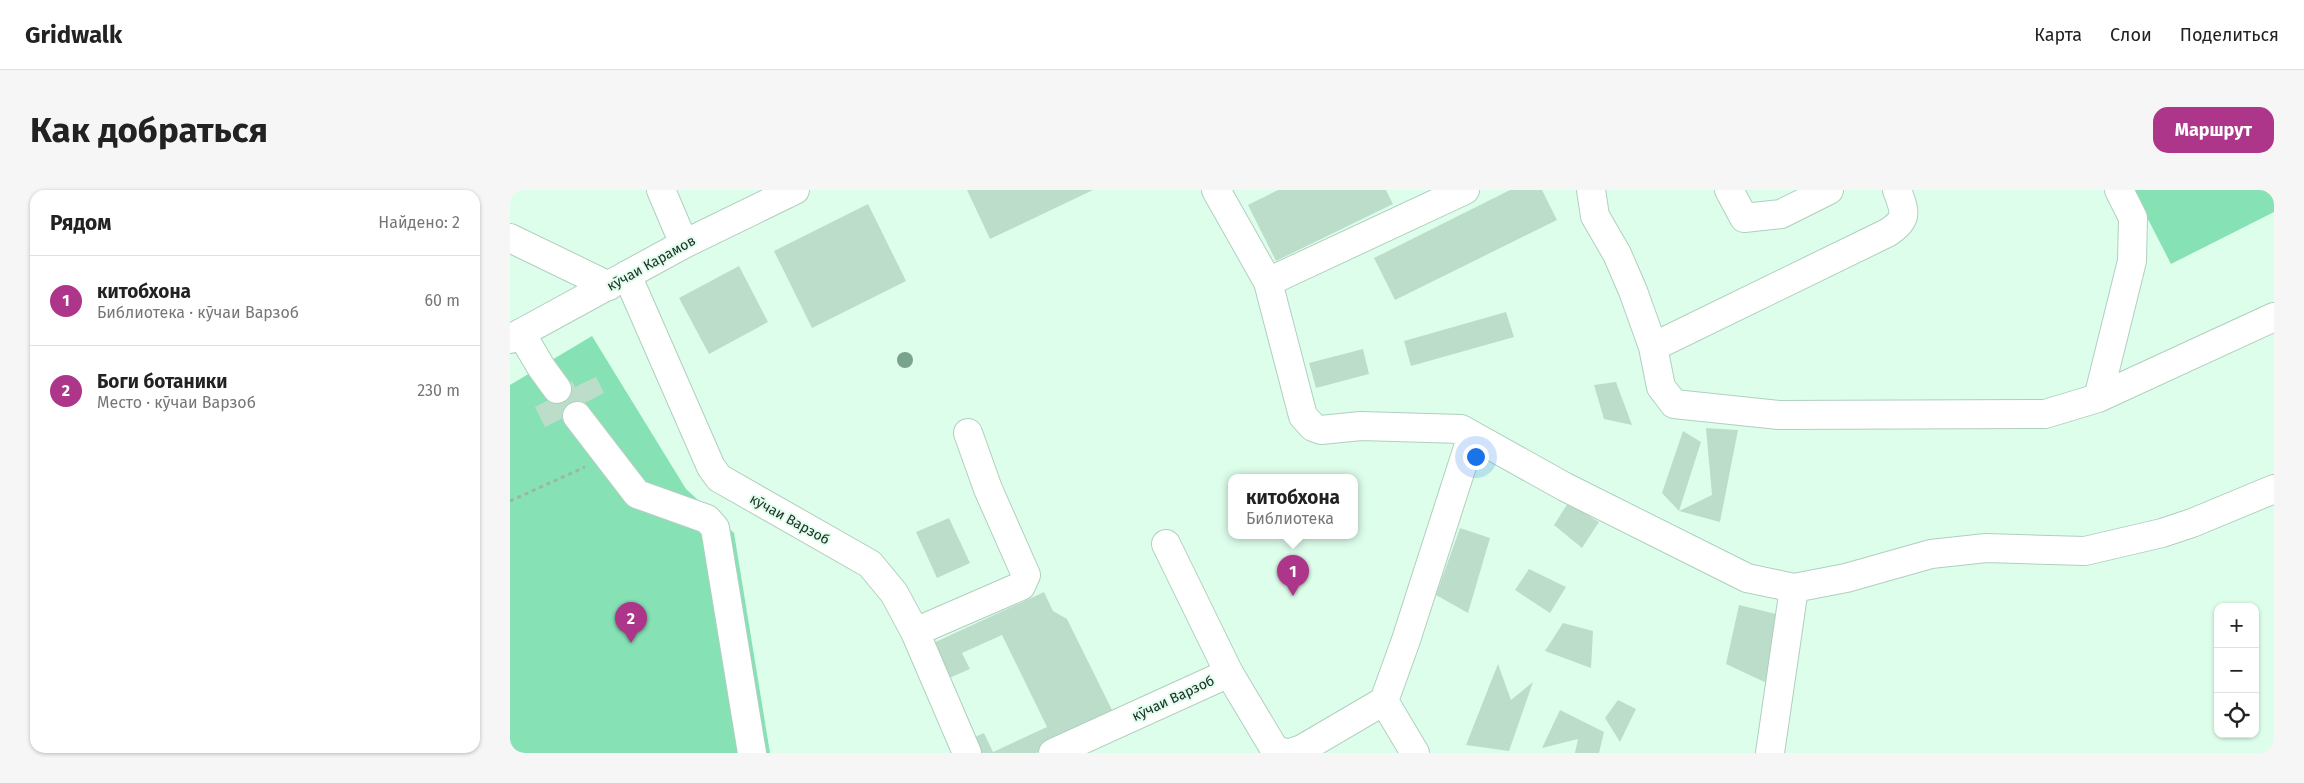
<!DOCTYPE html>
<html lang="ru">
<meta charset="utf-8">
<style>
:root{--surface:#fff;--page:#f6f6f6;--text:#222;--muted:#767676;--line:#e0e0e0;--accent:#ad358a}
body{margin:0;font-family:"Fira Sans",sans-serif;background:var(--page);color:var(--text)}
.controls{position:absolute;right:15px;bottom:15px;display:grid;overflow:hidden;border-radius:10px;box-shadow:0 1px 4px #0004}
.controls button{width:45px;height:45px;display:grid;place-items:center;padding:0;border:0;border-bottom:1px solid var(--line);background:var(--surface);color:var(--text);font:25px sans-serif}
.you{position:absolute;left:965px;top:266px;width:18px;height:18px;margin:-12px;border:4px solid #fff;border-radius:50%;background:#1a73e8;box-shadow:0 0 0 8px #1a73e833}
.badge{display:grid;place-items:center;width:32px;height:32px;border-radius:50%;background:var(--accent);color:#fff;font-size:16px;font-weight:700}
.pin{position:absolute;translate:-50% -41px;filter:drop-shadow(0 1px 2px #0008)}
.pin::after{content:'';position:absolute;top:26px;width:18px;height:15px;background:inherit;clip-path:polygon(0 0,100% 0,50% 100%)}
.popup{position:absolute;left:718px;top:284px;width:130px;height:65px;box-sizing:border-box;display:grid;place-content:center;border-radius:10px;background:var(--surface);filter:drop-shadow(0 1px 4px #0005);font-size:16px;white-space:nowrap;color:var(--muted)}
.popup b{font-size:19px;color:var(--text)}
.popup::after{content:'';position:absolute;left:50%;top:100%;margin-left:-10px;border:10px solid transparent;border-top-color:var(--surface)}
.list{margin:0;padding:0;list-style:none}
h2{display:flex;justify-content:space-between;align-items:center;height:65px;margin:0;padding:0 20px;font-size:21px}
h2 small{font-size:16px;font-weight:400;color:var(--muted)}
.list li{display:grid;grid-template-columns:32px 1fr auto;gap:15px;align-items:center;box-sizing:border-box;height:90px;padding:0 20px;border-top:1px solid var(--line)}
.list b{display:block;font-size:19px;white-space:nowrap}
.list p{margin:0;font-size:16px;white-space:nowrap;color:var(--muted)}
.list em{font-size:16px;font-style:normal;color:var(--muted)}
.icon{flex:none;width:28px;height:28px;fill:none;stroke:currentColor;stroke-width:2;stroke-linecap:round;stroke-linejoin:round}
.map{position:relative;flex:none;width:1764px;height:563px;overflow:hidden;border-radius:15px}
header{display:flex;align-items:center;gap:30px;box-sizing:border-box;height:70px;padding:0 25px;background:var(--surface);border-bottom:1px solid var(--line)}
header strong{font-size:24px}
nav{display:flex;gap:28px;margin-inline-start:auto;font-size:18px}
.intro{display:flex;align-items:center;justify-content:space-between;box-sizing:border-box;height:120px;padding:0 30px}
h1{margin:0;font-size:35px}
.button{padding:12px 22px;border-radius:15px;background:var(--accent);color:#fff;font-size:18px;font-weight:700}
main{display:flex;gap:30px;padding:0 30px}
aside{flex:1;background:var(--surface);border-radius:15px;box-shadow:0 1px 4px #0004}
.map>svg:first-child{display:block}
</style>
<header>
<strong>Gridwalk</strong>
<nav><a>Карта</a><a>Слои</a><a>Поделиться</a></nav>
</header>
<div class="intro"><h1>Как добраться</h1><a class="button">Маршрут</a></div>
<main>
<aside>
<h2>Рядом<small>Найдено: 2</small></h2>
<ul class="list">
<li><span class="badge">1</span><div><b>китобхона</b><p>Библиотека · кӯчаи Варзоб</p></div><em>60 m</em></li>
<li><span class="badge">2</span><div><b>Боги ботаники</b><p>Место · кӯчаи Варзоб</p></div><em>230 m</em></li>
</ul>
</aside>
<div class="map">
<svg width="1764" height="563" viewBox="0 0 1764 563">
<rect width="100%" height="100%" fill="#defeec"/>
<path fill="#86e2b5" d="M1623,0H1764V22L1661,74Z
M82,146L176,299L224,343L260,563H0V195Z"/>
<path fill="#bdddcb" d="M457,0H583L480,49Z
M768,0H876L883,14L766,71L738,15Z
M1000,0H1032L1047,30L885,110L864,68Z
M358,14L396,91L302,138L264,61Z
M229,76L258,132L199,164L169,108Z
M996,122L1004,147L901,176L894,151Z
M853,159L859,184L806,198L799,173Z
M86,187L94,203L75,213L78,220L53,228L35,237L25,217L44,207L41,202L62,191L65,197Z
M1106,192L1122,235L1094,229L1084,195Z
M1196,238L1228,240L1210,332L1169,321L1202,305Z
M1173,241L1191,252L1169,321L1152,303Z
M1058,313L1089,332L1072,358L1044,335Z
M439,328L460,373L427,388L406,342Z
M950,338L980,348L958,423L926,405Z
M1019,379L1056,397L1040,423L1005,400Z
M534,402L543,421L557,429L604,524L526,563H462L456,551L474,543L483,562L537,537L492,445L452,463L460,479L437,489L421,454Z
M1229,415L1274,426L1263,496L1216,474Z
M1053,433L1083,441L1081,478L1035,461Z
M988,474L1001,510L1023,492L999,561L956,555Z
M1108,510L1126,519L1110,552L1095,528Z
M1050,520L1094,542L1089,563H1065L1068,549L1032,558Z"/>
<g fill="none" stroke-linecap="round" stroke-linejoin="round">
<defs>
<path id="minor" d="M151,0L174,54
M706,0L758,92L793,226L803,237L811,240L851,236L951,239L1055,297L1237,388L1284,398L1336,388L1421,364L1476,358L1575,361L1652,343L1682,333L1764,299
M1081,0L1085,26L1107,64L1123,101L1143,157L1151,197L1164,214L1269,225L1535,224L1588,208L1764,127
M1219,0L1234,28L1271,24L1319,0
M0,48L99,96
M117,85L201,277L209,288L360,374L384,403L405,442L457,563
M758,92L955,0
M11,143L31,177L47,199
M1143,157L1377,43C1399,29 1395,22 1387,0
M1588,208L1622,71L1623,28L1609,0
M67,226L127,304L197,329L205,338L242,563
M656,354L719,483
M405,442L511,396L516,385L478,299L458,243
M543,563L719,483L765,560L776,563
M780,563L792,559L874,511
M905,563L874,511L896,450L962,245
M1260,563L1284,398"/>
<path id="major" d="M0,149L174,54L285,0"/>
</defs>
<use href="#minor" stroke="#b0cfbe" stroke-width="30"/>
<use href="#major" stroke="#b0cfbe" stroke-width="30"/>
<path stroke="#9cb5a7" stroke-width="3" stroke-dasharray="4 4" stroke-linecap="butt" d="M0,311L75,277"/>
<use href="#minor" stroke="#fff" stroke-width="28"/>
<use href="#major" stroke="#fff" stroke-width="28"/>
</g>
<circle fill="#7aa38e" cx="395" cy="170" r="8"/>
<g text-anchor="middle" stroke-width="4" stroke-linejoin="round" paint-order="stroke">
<g font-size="14" fill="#222e27" stroke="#defeec">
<text transform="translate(141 73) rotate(-29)" y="5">кӯчаи Карамов</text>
<text transform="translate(280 329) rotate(29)" y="5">кӯчаи Варзоб</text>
<text transform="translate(663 508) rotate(-25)" y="5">кӯчаи Варзоб</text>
</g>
</g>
</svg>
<div class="controls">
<button>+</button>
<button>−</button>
<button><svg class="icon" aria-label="locate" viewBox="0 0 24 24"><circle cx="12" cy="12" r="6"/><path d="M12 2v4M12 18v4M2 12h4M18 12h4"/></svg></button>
</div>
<div class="you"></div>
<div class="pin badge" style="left:783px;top:406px">1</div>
<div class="popup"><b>китобхона</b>Библиотека</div>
<div class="pin badge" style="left:121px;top:453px">2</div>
</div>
</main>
